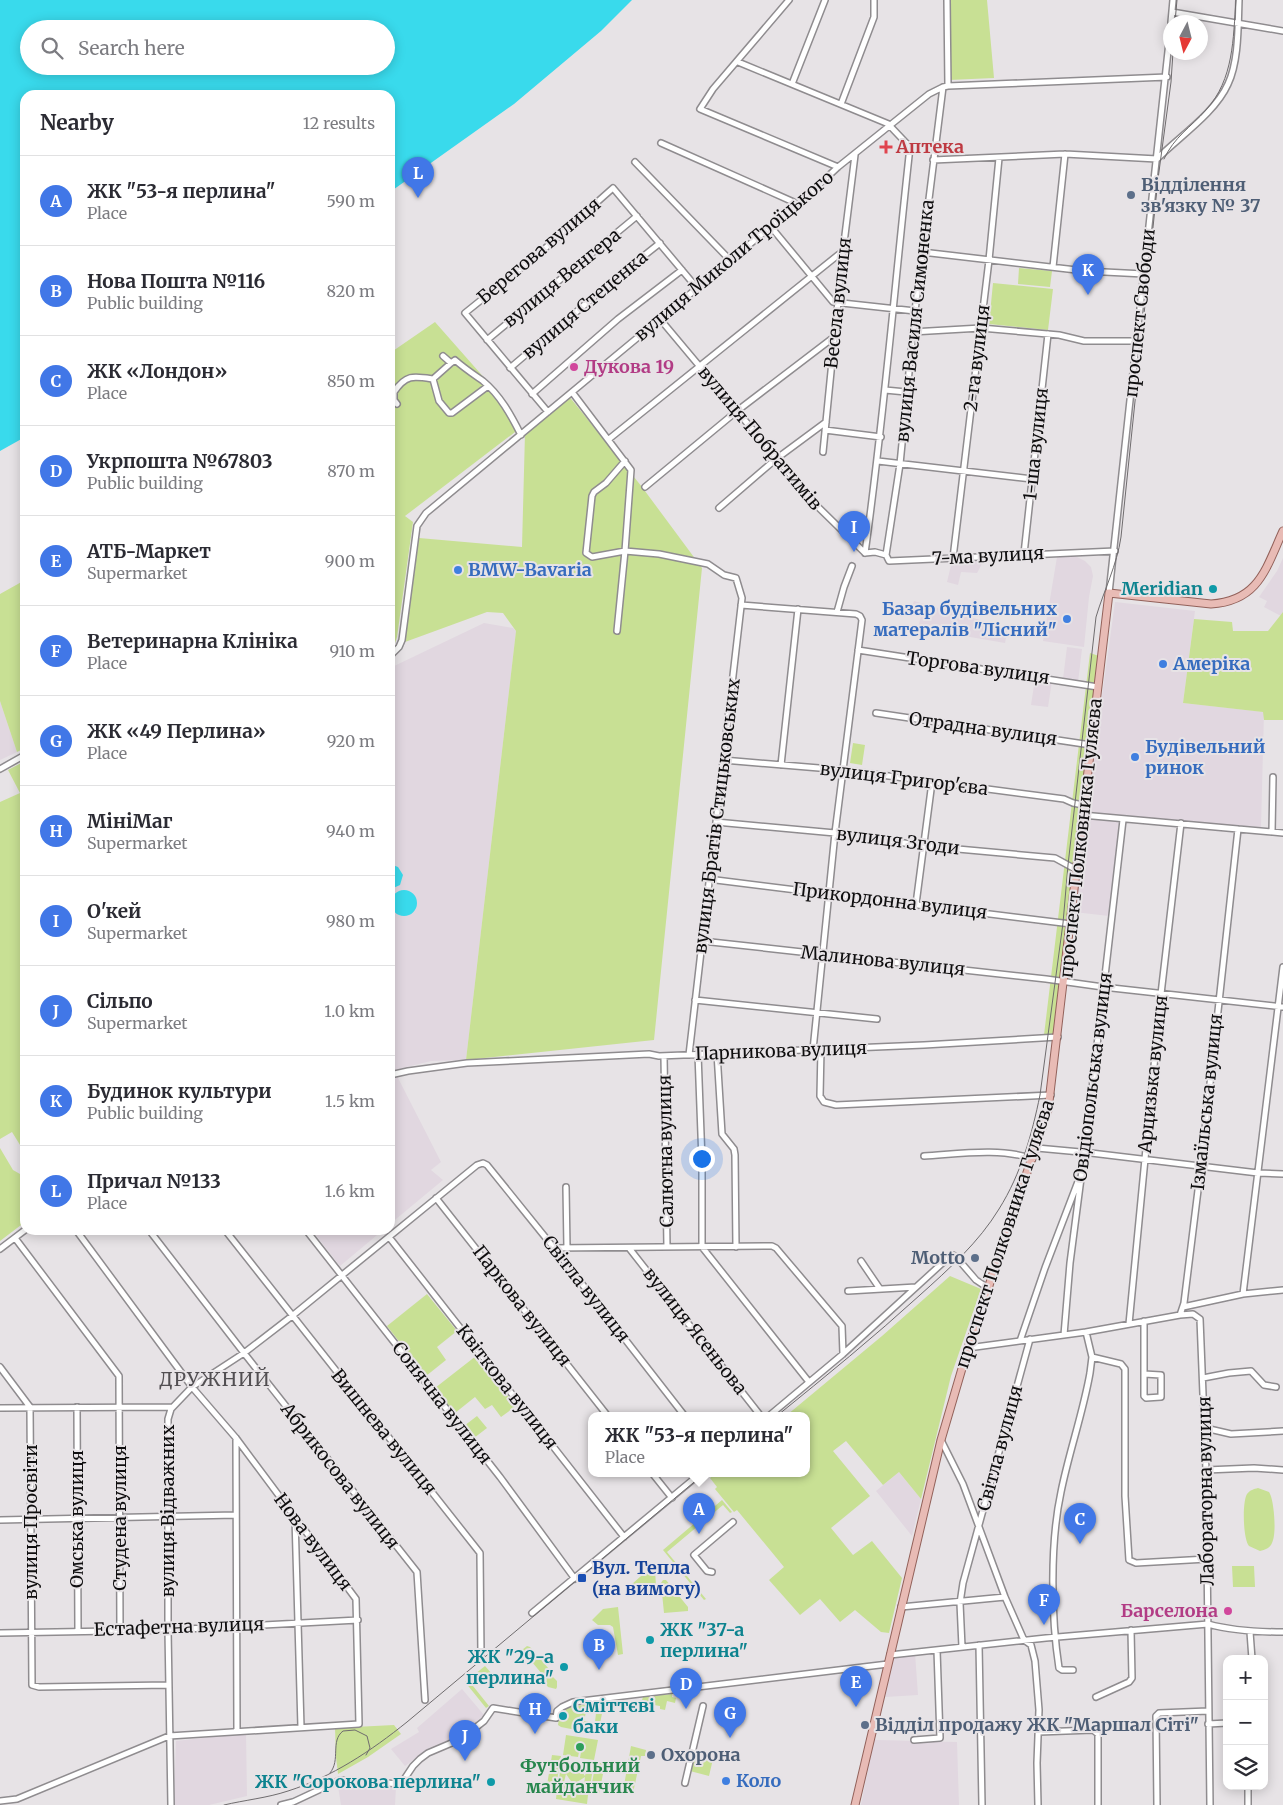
<!DOCTYPE html>
<meta charset="utf-8">
<style>
:root{--surface:#fff;--page:#f7f7f7;--text:#2b2b33;--muted:#7c7c81;--line:#e1e1e2;--accent:#4177e7}
body{margin:0;font-family:Merriweather,serif;background:var(--page);color:var(--text)}
.controls{position:absolute;right:15px;bottom:15px;display:grid;overflow:hidden;border-radius:10px;box-shadow:0 2px 12px #0003}
.controls button{width:45px;height:45px;display:grid;place-items:center;padding:0;border:0;border-bottom:1px solid var(--line);background:var(--surface);color:var(--text);font:25px sans-serif}
.compass{position:absolute;left:1163px;top:15px;width:45px;height:45px;border-radius:50%;background:var(--surface);box-shadow:0 2px 12px #0003;rotate:187deg}
.you{position:absolute;left:701px;top:1158px;width:18px;height:18px;margin:-12px;border:4px solid #fff;border-radius:50%;background:#1a73e8;box-shadow:0 0 0 8px #1a73e833}
.badge{display:grid;place-items:center;width:32px;height:32px;border-radius:50%;background:var(--accent);color:#fff;font-size:16px;font-weight:700}
.pin{position:absolute;translate:-50% -41px;filter:drop-shadow(0 1px 2px #0008)}
.pin::after{content:'';position:absolute;top:26px;width:18px;height:15px;background:inherit;clip-path:polygon(0 0,100% 0,50% 100%)}
.popup{position:absolute;left:588px;top:1412px;width:222px;height:65px;box-sizing:border-box;display:grid;place-content:center;border-radius:10px;background:var(--surface);filter:drop-shadow(0 1px 4px #0005);font-size:16px;white-space:nowrap;color:var(--muted)}
.popup b{font-size:19px;color:var(--text)}
.popup::after{content:'';position:absolute;left:50%;top:100%;margin-left:-10px;border:10px solid transparent;border-top-color:var(--surface)}
.list{margin:0;padding:0;list-style:none}
h2{display:flex;justify-content:space-between;align-items:center;height:65px;margin:0;padding:0 20px;font-size:21px}
h2 small{font-size:16px;font-weight:400;color:var(--muted)}
.list li{display:grid;grid-template-columns:32px 1fr auto;gap:15px;align-items:center;box-sizing:border-box;height:90px;padding:0 20px;border-top:1px solid var(--line)}
.list b{display:block;font-size:19px;white-space:nowrap}
.list p{margin:0;font-size:16px;white-space:nowrap;color:var(--muted)}
.list em{font-size:16px;font-style:normal;color:var(--muted)}
.icon{flex:none;width:28px;height:28px;fill:none;stroke:currentColor;stroke-width:2;stroke-linecap:round;stroke-linejoin:round}
.map{position:relative;flex:none;width:1283px;height:1805px;overflow:hidden}
.search{position:absolute;background:var(--surface);box-shadow:0 2px 12px #0003;left:20px;top:20px;width:375px;height:55px;display:flex;align-items:center;gap:12px;box-sizing:border-box;padding:0 18px;border-radius:28px;color:var(--muted);font-size:19px}
.panel{position:absolute;background:var(--surface);box-shadow:0 2px 12px #0003;left:20px;top:90px;width:375px;height:1145px;border-radius:15px}
.map>svg:first-child{display:block}
</style>
<div class="map">
<svg width="1283" height="1805" viewBox="0 0 1283 1805">
<rect width="100%" height="100%" fill="#e7e3e6"/>
<path fill="#e1d7e0" d="M1075,556L1085,561L1091,567L1093,576L1089,597L1084,647L1043,641L1057,557Z
M1283,558V612L1281,616L1264,607L1267,601L1259,597L1277,571Z
M984,560L977,573L961,572L958,585L947,582L952,561Z
M914,601L1008,628L1005,643L918,628L921,616L910,612Z
M1115,602L1195,611L1183,703L1264,712L1261,827L1150,820L1086,812Z
M484,623L513,628L516,631L466,1060L431,1061L390,1071V668Z
M1067,647L1082,649L1078,682L1063,679Z
M1035,679L1052,681L1048,707L1031,705Z
M0,701L17,752L0,760Z
M1085,817L1119,821L1109,916L1074,912Z
M397,1076L441,1162L431,1170L443,1180L390,1224V1078Z
M312,1230H383L340,1266Z
M899,1472L921,1499L912,1536L876,1491Z
M915,1653L918,1695L885,1697L893,1659Z
M462,1689L484,1715L458,1737L429,1748L405,1766L391,1749L419,1732L417,1728Z
M246,1733L247,1796L209,1805H174L176,1741Z
M874,1739L877,1740L957,1742L959,1805H861Z
M344,1782L396,1787L395,1805H341L338,1786Z"/>
<path fill="#c8e094" d="M949,0H987L994,78L949,80Z
M1019,268L1052,271L1050,287L1018,284Z
M993,283L1053,289L1048,330L989,324Z
M435,322L487,381L519,429L405,516L413,522L397,637L395,643L390,646V353Z
M568,395L642,487L702,568L654,1040L466,1060L516,631L503,613L487,612L405,642L419,538L522,547L525,433Z
M25,580V748L17,752L0,701V594Z
M1283,612V720H1264L1263,712L1183,703L1194,619L1232,622L1233,631H1268Z
M1090,653L1099,656L1056,1034L1044,1035Z
M853,743L865,745L862,765L850,763Z
M25,761V1153L12,1132L0,1139V802L20,793L8,770Z
M0,1148L13,1170L20,1174L24,1171L25,1172V1222L0,1241Z
M950,1276L981,1289L951,1376L921,1499L899,1472L883,1485L846,1441L833,1451L870,1496L831,1528L853,1555L872,1541L902,1578L889,1633L881,1632L855,1610L840,1622L820,1599L800,1615L769,1580L784,1567L737,1510L734,1512L715,1489L717,1487L710,1478L717,1473H806V1415H787L882,1336Z
M427,1294L457,1331L437,1347L446,1360L426,1376L387,1326Z
M476,1356L516,1406L501,1417L492,1405L485,1409L475,1397L455,1413L435,1388Z
M477,1416L487,1428L474,1438L464,1426Z
M1258,1488L1269,1492C1274,1499 1277,1534 1272,1543C1270,1548 1265,1550 1260,1551L1249,1546C1243,1539 1242,1502 1247,1494C1250,1490 1254,1489 1258,1488Z
M722,1500L732,1512L730,1513L723,1505L667,1552L706,1599L704,1600L663,1550Z
M1232,1566H1254L1255,1587H1233Z
M649,1569L655,1570L656,1586L636,1590L632,1589V1584Z
M663,1580H666L688,1607V1611L664,1613L661,1583Z
M618,1607L623,1654L618,1655L613,1627L610,1625H598L592,1620L603,1609Z
M527,1646L530,1647L549,1669L545,1672L549,1676L551,1675L557,1681V1687L556,1689L548,1687L545,1683L547,1680L522,1650Z
M485,1666L493,1675L487,1680L480,1672L469,1681L489,1706L486,1708L465,1682Z
M672,1694V1697L676,1698L675,1703L667,1701L665,1710L660,1709V1706L641,1703L640,1706L643,1697Z
M602,1702L604,1704L598,1733L590,1732L591,1722H595L596,1713L586,1712L584,1721H588L586,1732L561,1727L558,1725L559,1718L564,1719L566,1708Z
M394,1725L401,1734L368,1757L338,1774L336,1757L335,1728Z
M566,1735L598,1740L594,1760L580,1758L581,1752H579L578,1757L563,1755Z
M631,1746L646,1750L645,1756H641L633,1793L623,1791Z
M695,1754L713,1759L709,1776L690,1771Z
M552,1755L561,1756L556,1787L547,1785Z
M562,1758L567,1765L566,1773L577,1765L585,1776L587,1768L594,1763L589,1792L584,1785L585,1777L574,1784L582,1786L587,1792L559,1788L565,1783L573,1784L566,1774L564,1782L558,1786Z
M596,1762L605,1764L599,1794L590,1793Z
M557,1789L588,1795L587,1804L556,1799Z"/>
<path fill="#39daec" fill-rule="evenodd" d="M0,0H632L601,31L514,104L390,192V95H25V437L0,451ZM29,29H386V66H29Z
M390,864L398,867L403,875L400,885L391,889H390Z
M391 903a13 13 0 1 1 26 0a13 13 0 1 1-26 0Z"/>
<g fill="none" stroke-linecap="round" stroke-linejoin="round">
<defs>
<path id="minor" d="M789,0L713,89L700,109L838,167
M947,0L948,86
M1172,12L1283,31
M1171,22L1173,0
M738,62L891,125
M792,84L825,0
M841,104L874,17V0
M661,143L798,204
M933,160L1065,154L1157,159C1180,136 1215,113 1228,84C1239,61 1238,25 1239,0
M635,162L730,260
M771,227L833,302L915,311
M922,252L1085,271L1144,274
M1053,267L1065,154
M660,319L814,503L865,553
M912,332L981,328L1059,335L1084,341H1136
M487,340L637,216
M443,356L451,363L455,360C464,368 473,374 483,381C500,395 511,415 521,435
M451,363L433,379L439,401L449,413H452L488,386
M510,368L621,274L660,243
M885,390L906,392
M572,392L631,470L625,551L617,631
M532,394L618,319L682,270
M397,404L394,400V392C406,374 414,376 433,379
M548,412L465,313L542,251L613,188L697,288
M825,430L881,437
M609,439L843,251
M823,452L843,251L855,155
M625,461L606,483L594,492L592,496L586,553L592,557L625,551L659,554L708,564L724,575L736,578L742,598L689,1055
M878,461L1032,479
M645,487L737,411L834,337
M719,508L776,459L826,422
M865,553C884,418 895,282 910,147L890,126
M865,553L875,552L886,555L889,561L1115,551
M1024,554L1048,334
M886,555L900,464L915,311L943,87
M953,558L989,260L999,158
M1109,593L1170,33
M741,605L856,614L860,616L862,620L835,833L813,1050
M837,612L844,587L852,566
M858,650L1098,687
M390,656L399,647L402,640L417,526L426,513L660,319L798,204L838,167L929,94L943,87L948,86L1167,77
M876,713L1091,745
M723,760L843,770L1064,799L1073,803L1083,805
M781,765L798,609
M0,769L25,755
M1082,815L1238,829L1201,1166L1184,1303L1180,1315
M716,822L835,833L925,846L1055,858L1077,870
M1238,829L1283,833
M1272,832L1273,777
M708,879L1071,924
M916,904L932,782
M702,941L1046,979L1103,987L1283,1007
M695,1000L877,1019
M821,1049L820,1096L824,1102L836,1105L1051,1095
M717,1053L722,1134L734,1149L735,1155L736,1247
M698,1054L702,1161V1247L809,1382
M664,1056L667,1247
M390,1075L408,1071L467,1063L649,1054L659,1056L924,1045L1058,1037
M1037,1148L1091,1153L1258,1173L1283,1174
M924,1156C958,1154 1000,1147 1033,1159
M566,1187L567,1248
M436,1198L607,1415
M149,1230L244,1353L417,1572L425,1700
M225,1230L480,1553L481,1655
M306,1230L500,1477L575,1579
M389,1237L624,1537
M15,1238L119,1376L120,1630
M554,1248L772,1246L776,1248L842,1326L843,1354
M629,1248L760,1415
M0,1249L25,1230
M861,1261L880,1289
M848,1291L916,1287
M1243,1294L1283,1290
M1183,1307L1243,1294L1283,967
M1129,1324L1161,994L1181,823
M1064,1335L1070,1263L1087,1132L1123,820
M1020,1341L1045,1268L1079,1179
M968,1348L1086,1332L1180,1315L1193,1314L1200,1319L1206,1470L1210,1805
M1092,1357L1121,1364L1125,1369V1496L1129,1560L1136,1563L1207,1559
M0,1367L30,1407L32,1685L39,1687L168,1685
M1144,1374L1161,1375V1397L1146,1398L1144,1396V1321
M1203,1378L1229,1373L1251,1371L1264,1385L1276,1387
M77,1407L78,1631
M0,1408L172,1407
M770,1415L843,1354L949,1257L953,1255L957,1258L976,1280L988,1288
M1205,1428L1231,1434L1283,1431
M236,1438L237,1731
M941,1440L963,1484L1005,1597L1024,1640L1031,1645L1035,1661L1039,1710L1037,1763L1038,1805
M1206,1470L1254,1468L1283,1470
M652,1473L672,1498
M295,1518L301,1727
M0,1520L236,1515
M712,1572L707,1571L694,1555L733,1522
M901,1607L1005,1597
M532,1613L701,1473
M1250,1632L1252,1659
M0,1633L168,1630L358,1620
M979,1645L982,1805
M962,1647L960,1603L963,1583L1030,1339
M890,1655L1046,1638L1208,1624C1233,1631 1257,1632 1283,1632
M1073,1670H1062L1059,1668C1051,1616 1050,1543 1061,1492C1069,1452 1083,1413 1090,1373L1092,1357L1086,1332
M1096,1697L1129,1682L1132,1678L1131,1630
M1208,1724L1227,1723
M1039,1732L1093,1730L1098,1734V1805
M914,1740L940,1738L937,1650
M685,1783L703,1706
M1248,1786V1805
M0,1801L17,1799L169,1736L359,1724L356,1599L236,1438L192,1387L76,1230
M171,1805L168,1630V1419L171,1409L192,1387L244,1353L292,1316L477,1165L483,1163L487,1165L554,1248L684,1415
M281,1805L293,1802L340,1780L401,1784L413,1766L420,1759L428,1753L461,1739L484,1721L493,1708L556,1718L557,1711L562,1707L573,1702L888,1664
M1157,1805L1156,1716L1159,1713L1208,1711"/>
<path id="major" d="M855,1805L941,1440L968,1348L1048,1110L1109,593L1211,604C1259,601 1266,568 1283,531"/>
</defs>
<use href="#minor" stroke="#8f8c8f" stroke-width="8"/>
<use href="#major" stroke="#92615a" stroke-width="9"/>
<use href="#minor" stroke="#fff" stroke-width="5"/>
<use href="#major" stroke="#e8bbb5" stroke-width="7"/>
<path stroke="#6f6c6e" stroke-width="1" d="M1175,22L1177,0
M1164,159C1174,137 1191,127 1206,110C1234,79 1233,39 1236,0
M778,1415C826,1376 874,1337 920,1295C949,1269 979,1242 999,1209C1021,1174 1032,1134 1040,1095L1063,923L1068,865L1096,617C1104,590 1117,565 1121,537L1158,179L1171,82L1173,52
M330,1773C341,1760 330,1741 343,1731L355,1730L367,1736L370,1748L366,1755
M224,1805C245,1800 267,1798 288,1791C332,1777 371,1751 407,1722L705,1473"/>
</g>
<path fill="#e0444e" stroke="#e7e3e6" stroke-width="2" d="M883.5 139.5h5v5h5v5h-5v5h-5v-5h-5v-5h5z"/>
<g fill="#5c6f8a" stroke="#e7e3e6" stroke-width="2">
<circle cx="1131" cy="195" r="5"/>
<circle cx="975" cy="1258" r="5"/>
<circle cx="865" cy="1725" r="5"/>
<circle cx="651" cy="1755" r="5"/>
</g>
<g fill="#d1479c" stroke="#e7e3e6" stroke-width="2">
<circle cx="574" cy="367" r="5"/>
<circle cx="1228" cy="1611" r="5"/>
</g>
<g fill="#3f7fe0" stroke="#e7e3e6" stroke-width="2">
<circle cx="458" cy="570" r="5"/>
<circle cx="1067" cy="619" r="5"/>
<circle cx="1163" cy="664" r="5"/>
<circle cx="1135" cy="757" r="5"/>
<circle cx="726" cy="1781" r="5"/>
</g>
<g fill="#0f9aa8" stroke="#e7e3e6" stroke-width="2">
<circle cx="1213" cy="589" r="5"/>
<circle cx="650" cy="1640" r="5"/>
<circle cx="564" cy="1667" r="5"/>
<circle cx="563" cy="1716" r="5"/>
<circle cx="491" cy="1782" r="5"/>
</g>
<rect fill="#1a4fb4" stroke="#e7e3e6" stroke-width="2" x="577" y="1573" width="10" height="10" rx="2.5"/>
<circle fill="#2e9e5b" stroke="#e7e3e6" stroke-width="2" cx="580" cy="1747" r="5"/>
<g text-anchor="middle" stroke-width="4" stroke-linejoin="round" paint-order="stroke">
<g font-size="18" font-weight="bold" fill="#be3a42" stroke="#e7e3e6" text-anchor="start">
<text x="896" y="153">Аптека</text>
</g>
<g font-size="18" font-weight="bold" fill="#4e5e75" stroke="#e7e3e6" text-anchor="start">
<text x="1141" y="191">Відділення<tspan x="1141" dy="21">зв'язку № 37</tspan></text>
<text x="965" y="1264" text-anchor="end">Motto</text>
<text x="875" y="1731">Відділ продажу ЖК "Маршал Сіті"</text>
<text x="661" y="1761">Охорона</text>
</g>
<g font-size="18" fill="#0f0e0f" stroke="#e7e3e6">
<text transform="translate(539 251) rotate(-40)" y="6">Берегова вулиця</text>
<text transform="translate(734 256) rotate(-40)" y="6">вулиця Миколи Троїцького</text>
<text transform="translate(562 278) rotate(-39)" y="6">вулиця Венгера</text>
<text transform="translate(838 303) rotate(-84)" y="6">Весела вулиця</text>
<text transform="translate(585 305) rotate(-40)" y="6">вулиця Стеценка</text>
<text transform="translate(1140 313) rotate(-84)" y="6">проспект Свободи</text>
<text transform="translate(915 321) rotate(-84)" y="6">вулиця Василя Симоненка</text>
<text transform="translate(977 358) rotate(-83)" y="6">2-га вулиця</text>
<text transform="translate(760 438) rotate(50)" y="6">вулиця Побратимів</text>
<text transform="translate(1036 444) rotate(-84)" y="6">1-ша вулиця</text>
<text transform="translate(988 556) rotate(-3)" y="6">7-ма вулиця</text>
<text transform="translate(978 668) rotate(8)" y="6">Торгова вулиця</text>
<text transform="translate(983 729) rotate(8)" y="6">Отрадна вулиця</text>
<text transform="translate(904 779) rotate(7)" y="6">вулиця Григор'єва</text>
<text transform="translate(717 816) rotate(-83)" y="6">вулиця Братів Стицьковських</text>
<text transform="translate(1081 838) rotate(-84)" y="6">проспект Полковника Гуляєва</text>
<text transform="translate(898 841) rotate(7)" y="6">вулиця Згоди</text>
<text transform="translate(890 901) rotate(7)" y="6">Прикордонна вулиця</text>
<text transform="translate(883 961) rotate(6)" y="6">Малинова вулиця</text>
<text transform="translate(781 1051) rotate(-2)" y="6">Парникова вулиця</text>
<text transform="translate(1153 1074) rotate(-84)" y="6">Арцизька вулиця</text>
<text transform="translate(1093 1077) rotate(-83)" y="6">Овідіопольська вулиця</text>
<text transform="translate(1207 1102) rotate(-84)" y="6">Ізмаїльська вулиця</text>
<text transform="translate(666 1151) rotate(-91)" y="6">Салютна вулиця</text>
<text transform="translate(1005 1234) rotate(-72)" y="6">проспект Полковника Гуляєва</text>
<text transform="translate(586 1289) rotate(52)" y="6">Світла вулиця</text>
<text transform="translate(522 1306) rotate(52)" y="6">Паркова вулиця</text>
<text transform="translate(695 1331) rotate(52)" y="6">вулиця Ясеньова</text>
<text transform="translate(507 1387) rotate(52)" y="6">Квіткова вулиця</text>
<text transform="translate(442 1403) rotate(52)" y="6">Сонячна вулиця</text>
<text transform="translate(384 1432) rotate(51)" y="6">Вишнева вулиця</text>
<text transform="translate(1000 1448) rotate(-75)" y="6">Світла вулиця</text>
<text transform="translate(340 1476) rotate(52)" y="6">Абрикосова вулиця</text>
<text transform="translate(1206 1491) rotate(-91)" y="6">Лабораторна вулиця</text>
<text transform="translate(168 1511) rotate(-90)" y="6">вулиця Відважних</text>
<text transform="translate(120 1518) rotate(-90)" y="6">Студена вулиця</text>
<text transform="translate(77 1519) rotate(-90)" y="6">Омська вулиця</text>
<text transform="translate(31 1522) rotate(-90)" y="6">вулиця Просвіти</text>
<text transform="translate(313 1542) rotate(53)" y="6">Нова вулиця</text>
<text transform="translate(179 1627) rotate(-2)" y="6">Естафетна вулиця</text>
</g>
<g font-size="18" font-weight="bold" fill="#b23c85" stroke="#e7e3e6" text-anchor="start">
<text x="584" y="373">Дукова 19</text>
<text x="1218" y="1617" text-anchor="end">Барселона</text>
</g>
<g font-size="18" font-weight="bold" fill="#366cbe" stroke="#e7e3e6" text-anchor="start">
<text x="468" y="576">BMW-Bavaria</text>
<text x="1057" y="615" text-anchor="end">Базар будівельних<tspan x="1057" dy="21">матералів "Лісний"</tspan></text>
<text x="1173" y="670">Амеріка</text>
<text x="1145" y="753">Будівельний<tspan x="1145" dy="21">ринок</tspan></text>
<text x="736" y="1787">Коло</text>
</g>
<g font-size="18" font-weight="bold" fill="#0d838f" stroke="#e7e3e6" text-anchor="end">
<text x="1203" y="595">Meridian</text>
<text x="660" y="1636" text-anchor="start">ЖК "37-а<tspan x="660" dy="21">перлина"</tspan></text>
<text x="554" y="1663">ЖК "29-а<tspan x="554" dy="21">перлина"</tspan></text>
<text x="573" y="1712" text-anchor="start">Сміттєві<tspan x="573" dy="21">баки</tspan></text>
<text x="481" y="1788">ЖК "Сорокова перлина"</text>
</g>
<g font-size="18" font-weight="bold" fill="#164399" stroke="#e7e3e6" text-anchor="start">
<text x="592" y="1574">Вул. Тепла<tspan x="592" dy="21">(на вимогу)</tspan></text>
</g>
<g font-size="18" font-weight="bold" fill="#27864d" stroke="#e7e3e6">
<text x="580" y="1772">Футбольний<tspan x="580" dy="21">майданчик</tspan></text>
</g>
<g font-size="19" letter-spacing="1" fill="#524f52" stroke="#e7e3e6">
<text x="215" y="1386">ДРУЖНИЙ</text>
</g>
</g>
</svg>
<div class="controls">
<button>+</button>
<button>−</button>
<button><svg class="icon" aria-label="layers" viewBox="0 0 24 24"><path d="M12 4l9 5-9 5-9-5zM3 14l9 5 9-5"/></svg></button>
</div>
<svg class="compass" viewBox="-18 -18 36 36"><path d="M0-13l5 13h-10z" fill="#e53935"/><path d="M0 13l5-13h-10z" fill="#7c7c81"/></svg>
<div class="you"></div>
<div class="pin badge" style="left:699px;top:1534px">A</div>
<div class="popup"><b>ЖК &quot;53-я перлина&quot;</b>Place</div>
<div class="pin badge" style="left:599px;top:1670px">B</div>
<div class="pin badge" style="left:1080px;top:1544px">C</div>
<div class="pin badge" style="left:686px;top:1709px">D</div>
<div class="pin badge" style="left:856px;top:1707px">E</div>
<div class="pin badge" style="left:1044px;top:1625px">F</div>
<div class="pin badge" style="left:730px;top:1738px">G</div>
<div class="pin badge" style="left:535px;top:1734px">H</div>
<div class="pin badge" style="left:854px;top:552px">I</div>
<div class="pin badge" style="left:465px;top:1761px">J</div>
<div class="pin badge" style="left:1088px;top:295px">K</div>
<div class="pin badge" style="left:418px;top:198px">L</div>
<div class="search"><svg class="icon" aria-label="search" viewBox="0 0 24 24"><circle cx="10" cy="10" r="6"/><path d="M15 15l6 6"/></svg>Search here</div>
<section class="panel">
<h2>Nearby<small>12 results</small></h2>
<ul class="list">
<li><span class="badge">A</span><div><b>ЖК &quot;53-я перлина&quot;</b><p>Place</p></div><em>590 m</em></li>
<li><span class="badge">B</span><div><b>Нова Пошта №116</b><p>Public building</p></div><em>820 m</em></li>
<li><span class="badge">C</span><div><b>ЖК «Лондон»</b><p>Place</p></div><em>850 m</em></li>
<li><span class="badge">D</span><div><b>Укрпошта №67803</b><p>Public building</p></div><em>870 m</em></li>
<li><span class="badge">E</span><div><b>АТБ-Маркет</b><p>Supermarket</p></div><em>900 m</em></li>
<li><span class="badge">F</span><div><b>Ветеринарна Клініка</b><p>Place</p></div><em>910 m</em></li>
<li><span class="badge">G</span><div><b>ЖК «49 Перлина»</b><p>Place</p></div><em>920 m</em></li>
<li><span class="badge">H</span><div><b>МініМаг</b><p>Supermarket</p></div><em>940 m</em></li>
<li><span class="badge">I</span><div><b>О'кей</b><p>Supermarket</p></div><em>980 m</em></li>
<li><span class="badge">J</span><div><b>Сільпо</b><p>Supermarket</p></div><em>1.0 km</em></li>
<li><span class="badge">K</span><div><b>Будинок культури</b><p>Public building</p></div><em>1.5 km</em></li>
<li><span class="badge">L</span><div><b>Причал №133</b><p>Place</p></div><em>1.6 km</em></li>
</ul>
</section>
</div>
